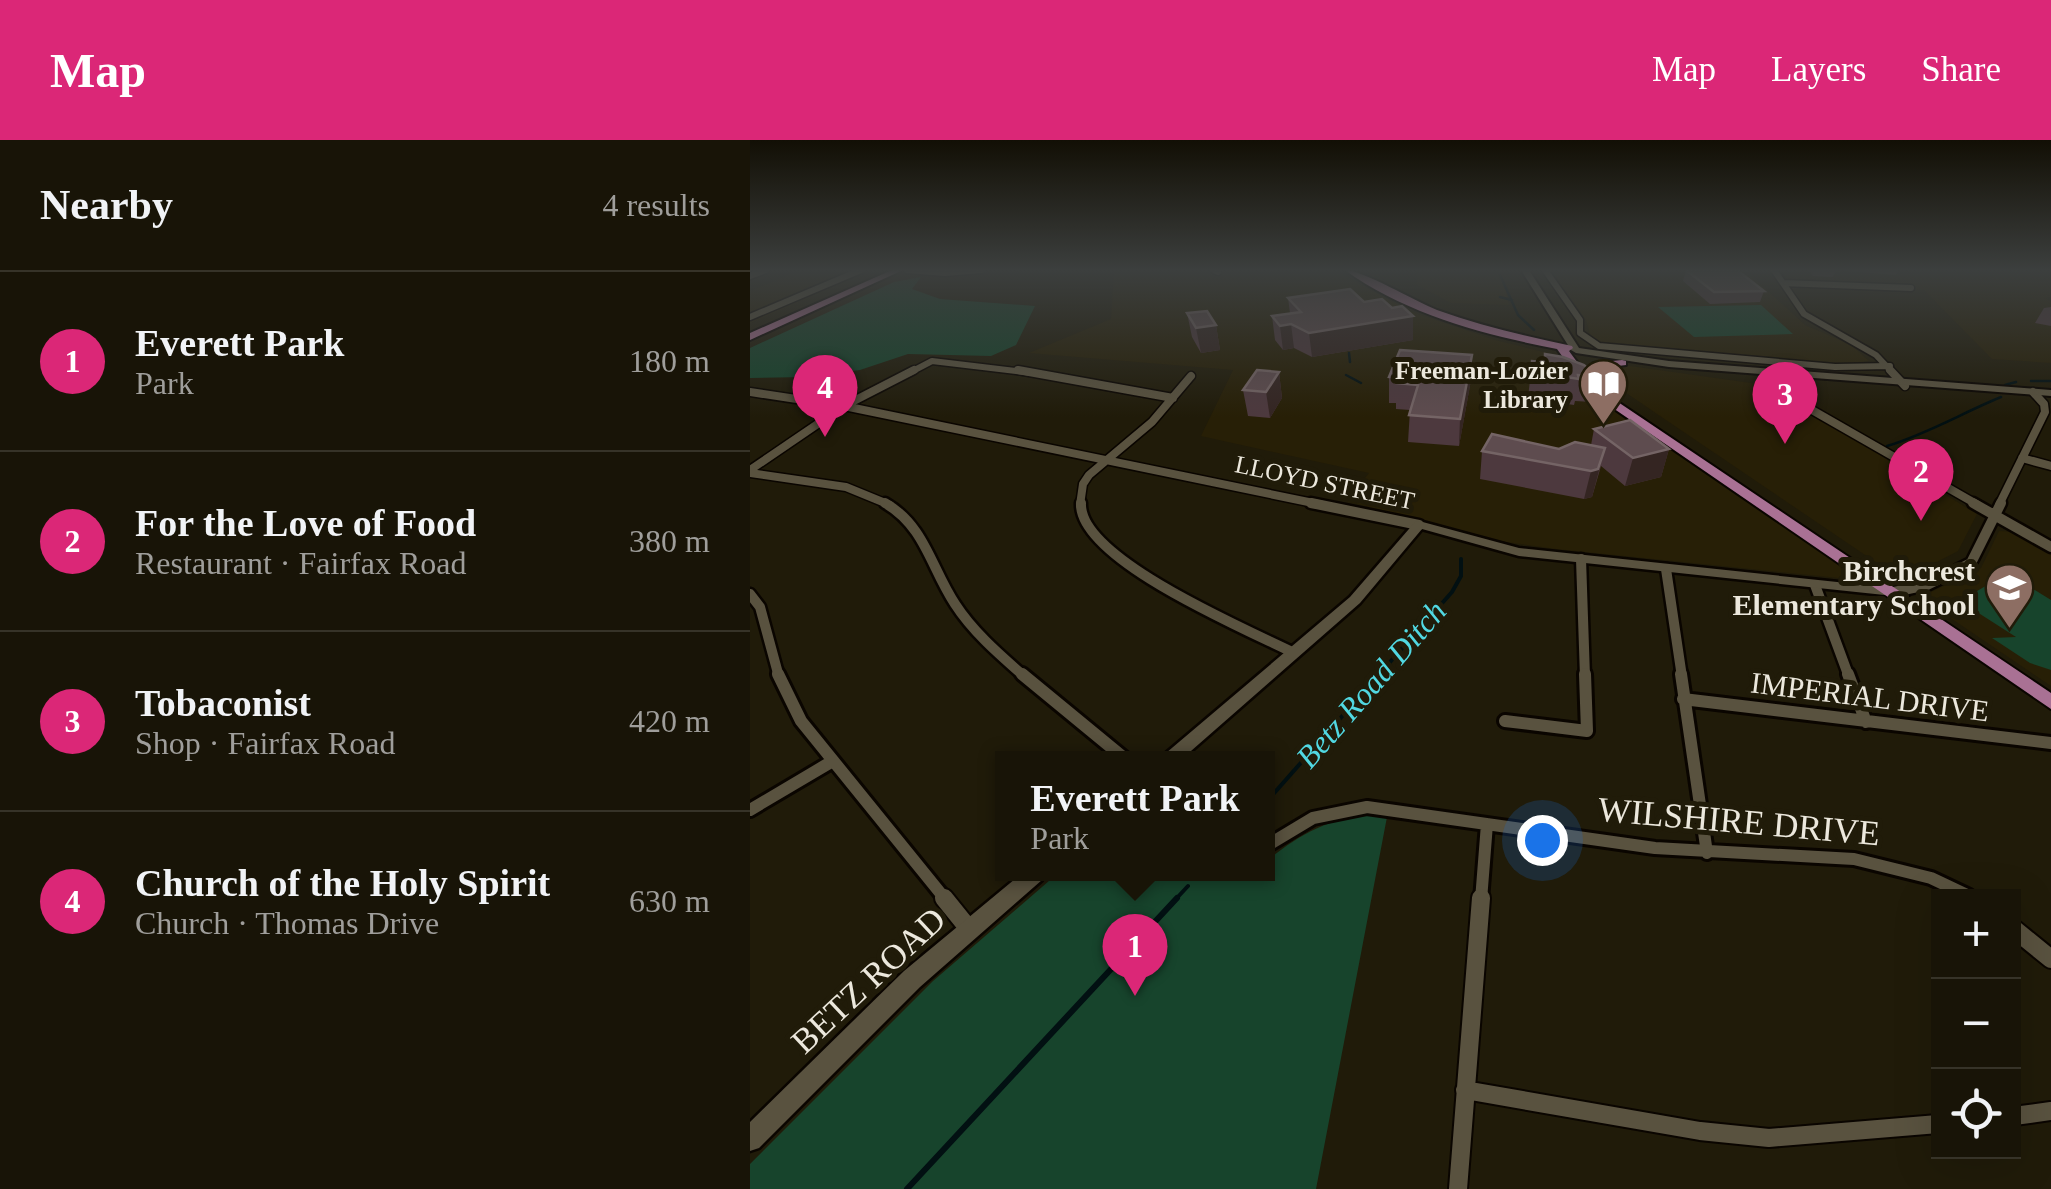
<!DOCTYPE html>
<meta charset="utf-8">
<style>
:root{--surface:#181407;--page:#252115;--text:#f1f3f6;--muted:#9f9e9b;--line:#363328;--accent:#db2777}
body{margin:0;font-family:Georgia,serif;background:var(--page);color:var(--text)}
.controls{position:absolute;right:30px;bottom:30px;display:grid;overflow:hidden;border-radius:0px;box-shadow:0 10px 40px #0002}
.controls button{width:90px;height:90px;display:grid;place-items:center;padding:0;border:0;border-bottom:2px solid var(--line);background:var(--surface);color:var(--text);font:50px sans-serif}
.you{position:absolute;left:792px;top:700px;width:35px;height:35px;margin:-25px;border:8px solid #fff;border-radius:50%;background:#1a73e8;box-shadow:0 0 0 15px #1a73e833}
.badge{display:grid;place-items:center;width:65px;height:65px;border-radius:50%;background:var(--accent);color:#fff;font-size:32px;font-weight:700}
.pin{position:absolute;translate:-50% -82px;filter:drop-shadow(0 2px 5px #0008)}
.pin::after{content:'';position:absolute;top:52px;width:35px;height:30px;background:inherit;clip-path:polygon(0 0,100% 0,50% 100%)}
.popup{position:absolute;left:245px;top:611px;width:280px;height:130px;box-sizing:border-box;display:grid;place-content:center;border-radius:0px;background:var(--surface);filter:drop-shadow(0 2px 8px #0005);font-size:32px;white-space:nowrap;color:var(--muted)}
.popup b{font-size:38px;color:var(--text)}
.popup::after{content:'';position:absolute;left:50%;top:100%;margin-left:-20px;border:20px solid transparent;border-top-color:var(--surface)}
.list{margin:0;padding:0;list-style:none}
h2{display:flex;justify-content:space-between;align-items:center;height:130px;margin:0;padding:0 40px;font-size:42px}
h2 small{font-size:32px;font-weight:400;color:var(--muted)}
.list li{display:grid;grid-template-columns:65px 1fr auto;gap:30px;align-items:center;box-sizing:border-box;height:180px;padding:0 40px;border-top:2px solid var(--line)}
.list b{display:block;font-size:38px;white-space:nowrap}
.list p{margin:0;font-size:32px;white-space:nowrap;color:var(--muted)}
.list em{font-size:32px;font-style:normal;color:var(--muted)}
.icon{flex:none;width:55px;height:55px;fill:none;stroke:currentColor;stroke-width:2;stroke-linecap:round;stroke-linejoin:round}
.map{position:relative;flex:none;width:1301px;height:1049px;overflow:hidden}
header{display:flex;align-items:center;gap:60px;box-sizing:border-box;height:140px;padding:0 50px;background:var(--accent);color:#fff}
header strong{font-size:48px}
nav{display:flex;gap:55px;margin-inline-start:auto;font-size:35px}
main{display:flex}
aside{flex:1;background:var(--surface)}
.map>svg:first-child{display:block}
</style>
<header>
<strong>Map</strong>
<nav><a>Map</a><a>Layers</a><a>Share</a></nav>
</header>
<main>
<aside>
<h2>Nearby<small>4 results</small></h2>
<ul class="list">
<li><span class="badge">1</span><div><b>Everett Park</b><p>Park</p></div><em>180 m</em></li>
<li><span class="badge">2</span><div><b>For the Love of Food</b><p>Restaurant · Fairfax Road</p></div><em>380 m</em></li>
<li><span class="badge">3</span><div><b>Tobaconist</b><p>Shop · Fairfax Road</p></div><em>420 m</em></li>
<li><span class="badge">4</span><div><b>Church of the Holy Spirit</b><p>Church · Thomas Drive</p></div><em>630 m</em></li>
</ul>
</aside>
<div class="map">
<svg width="1301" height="1049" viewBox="0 0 1301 1049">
<rect width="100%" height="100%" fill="#201b09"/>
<path fill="#271f06" d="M51,130H122L0,183V151Z
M364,130H584L659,171L745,200L806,215L892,287L1092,427L1093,433L1089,438L806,409L756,402L597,361L619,333L451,296L483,230L279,213L361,179Z
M668,130H751L759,165L701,163L667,145Z
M801,130H995L1055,185L1101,205L1119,221L1089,224L857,205L841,197L836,180Z
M1031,130H1301V157L1295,158L1301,162V223L1242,219L1174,150L1039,142Z
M866,224L1015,245L1227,374L1208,411L1152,440L857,240L851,229Z
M1249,391L1266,392L1301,411V546L1174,460L1175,455L1231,428Z"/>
<path fill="#17442c" d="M171,137L162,149L190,159L285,166L266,205L241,216L158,214L110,230L56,237L0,238V208L144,142Z
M1011,165L1043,194L944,197L908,167Z
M1257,433L1301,460V530L1280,523L1242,498L1266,497L1216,465L1214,459Z
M620,675L637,677L566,1049H0V1024L183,841L307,734H518V720C550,694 579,678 620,675Z"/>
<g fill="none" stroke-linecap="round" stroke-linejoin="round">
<path stroke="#021012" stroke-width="2.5" d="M750,135L768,175L784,190
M750,157L762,160
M599,213L600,222
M596,235L611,243
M1281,241H1301
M1255,245L1266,242
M1137,306C1177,294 1212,273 1251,257"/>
<path stroke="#021012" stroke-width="4" d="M518,660L702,452L711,436V419
M425,760L438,746"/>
<path stroke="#021012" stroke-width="6" d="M157,1049L427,758"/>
<defs>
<path id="minor-far4" d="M157,130L195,133L231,130
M464,130L468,132
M795,130L830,180V193L849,206L1085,227L1140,226
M1024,130L1054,174L1126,215L1143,233
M0,136L16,130
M1033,143L1161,148
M0,177L111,130
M159,233L182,221L282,233"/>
<path id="minor-far3" d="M268,230L423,258
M1140,230L1155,246
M1018,237L1025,248L1041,258L1228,365
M0,252L99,267L573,365
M1272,318L1301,326
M0,330L94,266L164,230
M0,333L96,347L140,365
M330,365L333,344L339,335L402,282L441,236
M1249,365L1295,272L1294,264L1283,252"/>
<path id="minor-far2" d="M135,363C175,386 181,428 205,464C223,492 250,515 275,537
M331,363C328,419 498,490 544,513
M561,363L669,385
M1223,363L1301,407
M831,419L835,537
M916,429L932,537
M1065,445L1099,537
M1144,452L1177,445L1221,423L1251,363
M0,454L10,467L29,537"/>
<path id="minor-far1" d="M28,534L51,581L196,760
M272,534L374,618
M931,534L957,713
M1098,534L1116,582
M933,559L1301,603
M755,581L837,591L835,534
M0,670L81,622
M518,705L563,678L617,667L905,708L1104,719L1181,738L1219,756
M731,760L737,684"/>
<path id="minor" d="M194,758L219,789
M1264,789L1301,819
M715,950L950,991L1019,998L1188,984
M1264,976L1301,971
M708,1049L731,758"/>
<path id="tertiary" d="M669,381L769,408L1144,448L1151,452L1144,456L769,416L672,389L610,463L433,618H414L416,613L600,457L665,382Z
M271,734H295L292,740L170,847L9,1008L0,1011V982L154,831Z"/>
<path id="secondary" d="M771,130H779L829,208L919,221L1301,250V256L919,227L826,213L821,210Z"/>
<path id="primary" d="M142,130H153L0,200V193Z
M595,130C612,130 665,161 687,170C731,186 776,196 822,206L823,208L819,211L841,241L868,262L1301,553V569L860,266L833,245L807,209C735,195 655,174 595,130Z
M872,220L876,221V225L852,228L849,237L840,235L843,223Z"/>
</defs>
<use href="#minor-far4" stroke="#0a0500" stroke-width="9"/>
<use href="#minor-far3" stroke="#0a0500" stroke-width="11"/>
<use href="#minor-far2" stroke="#0a0500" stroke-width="15"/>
<use href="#minor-far1" stroke="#0a0500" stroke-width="18"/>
<use href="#minor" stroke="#0a0500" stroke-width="22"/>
<use href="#tertiary" stroke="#0a0500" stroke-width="5"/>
<use href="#secondary" stroke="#0a0500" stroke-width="4"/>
<use href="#primary" stroke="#0a0500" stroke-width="4"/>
<use href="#minor-far4" stroke="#59523f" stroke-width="6"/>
<use href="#minor-far3" stroke="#59523f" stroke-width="8"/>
<use href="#minor-far2" stroke="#59523f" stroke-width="10"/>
<use href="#minor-far1" stroke="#59523f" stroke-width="12"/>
<use href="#minor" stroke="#59523f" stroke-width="18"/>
<use href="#tertiary" fill="#59523f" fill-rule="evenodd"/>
<use href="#secondary" fill="#59523f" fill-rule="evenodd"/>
<use href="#primary" fill="#a97194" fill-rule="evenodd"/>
</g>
<path fill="#4d393e" d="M936,130L1014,151L1010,162L960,164L933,141Z
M1059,130H1148L1146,135L1086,130L1083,137L1063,136Z
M538,158L614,162L663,200L562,217L544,208L533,210L525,200L522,176L540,173Z
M1301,167V186L1285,183L1294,168Z
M437,173L466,185L470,210L451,213L442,197Z
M795,214L847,236L842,262L825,261L824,265L778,258L782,221L794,222Z
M722,215L721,240L709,306L658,302L660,270L646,269V263H639V237Z
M529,232L532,258L520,278L498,276L493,250Z
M844,289L919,309L911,337L875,346L851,326L842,357L834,359L730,339L732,311L809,309L841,305Z"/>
<path fill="#342522" d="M663,176V200L562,217L559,193Z
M541,184L544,208L533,210L530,186Z
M466,185L470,210L451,213L446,188Z
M722,215L721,240L709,306L710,279Z
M529,232L532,258L520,278L516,252Z
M855,308L842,357L834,359L841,331Z
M919,309L911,337L875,346L883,318Z"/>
<path fill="#5e4c4f" stroke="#746465" stroke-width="2.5" d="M936,130H987L1014,151L964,152Z
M600,149L614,162L632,159L642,168L652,166L663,176L559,193L541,184L530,186L522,176L551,172L538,158Z
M457,171L466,185L446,188L437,173Z
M650,210L722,215L710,279L659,275L668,245L646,243L648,238L639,237Z
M795,214L813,217L834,225L847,236L828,235L829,239L782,232V221L795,222Z
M507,230L529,232L516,252L493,250Z
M880,280L919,309L883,318L844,289Z
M742,294L809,309L825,302L855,308L848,329L841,331L732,311Z"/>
<linearGradient id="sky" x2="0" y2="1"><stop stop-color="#120f05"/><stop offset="0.47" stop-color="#3c3f3e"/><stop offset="1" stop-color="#3c3f3e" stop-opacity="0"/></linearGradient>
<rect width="1301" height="277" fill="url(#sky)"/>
<defs>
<symbol id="library-pin" viewBox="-11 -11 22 30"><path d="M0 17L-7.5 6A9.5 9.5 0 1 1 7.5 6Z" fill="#8d6e63" stroke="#201b09"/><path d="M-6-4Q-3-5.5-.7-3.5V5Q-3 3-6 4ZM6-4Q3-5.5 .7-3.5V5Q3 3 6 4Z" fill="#fff"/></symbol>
<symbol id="school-pin" viewBox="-11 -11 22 30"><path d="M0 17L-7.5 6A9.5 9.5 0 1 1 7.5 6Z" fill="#8d6e63" stroke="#201b09"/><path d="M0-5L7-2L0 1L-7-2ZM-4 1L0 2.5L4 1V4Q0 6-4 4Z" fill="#fff"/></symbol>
</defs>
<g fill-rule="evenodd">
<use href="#library-pin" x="826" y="216" width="55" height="75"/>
<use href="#school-pin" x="1232" y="420" width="55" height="75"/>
</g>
<g text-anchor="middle" stroke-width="10" stroke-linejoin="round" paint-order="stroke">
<g font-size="25" font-weight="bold" fill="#ece8dd" stroke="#201b09" text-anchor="end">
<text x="818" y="239">Freeman-Lozier<tspan x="818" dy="29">Library</tspan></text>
</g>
<g font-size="25" fill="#ece8dd" stroke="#201b09">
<text transform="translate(575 342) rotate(12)" y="9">LLOYD STREET</text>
</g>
<g font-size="30" font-weight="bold" fill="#ece8dd" stroke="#201b09" text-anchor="end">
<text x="1225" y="441">Birchcrest<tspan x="1225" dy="34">Elementary School</tspan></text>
</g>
<g font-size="30" fill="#ece8dd" stroke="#201b09">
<text transform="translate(1120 557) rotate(7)" y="10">IMPERIAL DRIVE</text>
</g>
<g font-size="32" font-style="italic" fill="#51d8e2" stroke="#201b09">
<text transform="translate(621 544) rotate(-49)" y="11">Betz Road Ditch</text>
</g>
<g font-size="35" fill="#ece8dd" stroke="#201b09">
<text transform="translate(989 681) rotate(5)" y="12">WILSHIRE DRIVE</text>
<text transform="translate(118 840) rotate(-43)" y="12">BETZ ROAD</text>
</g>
</g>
</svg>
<div class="controls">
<button>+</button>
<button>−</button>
<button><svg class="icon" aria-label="locate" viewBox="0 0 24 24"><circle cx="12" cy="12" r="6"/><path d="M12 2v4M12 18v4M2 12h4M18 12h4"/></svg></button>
</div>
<div class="you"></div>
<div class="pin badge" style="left:385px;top:856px">1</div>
<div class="popup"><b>Everett Park</b>Park</div>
<div class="pin badge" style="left:1171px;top:381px">2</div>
<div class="pin badge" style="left:1035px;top:304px">3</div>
<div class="pin badge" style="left:75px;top:297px">4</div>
</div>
</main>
